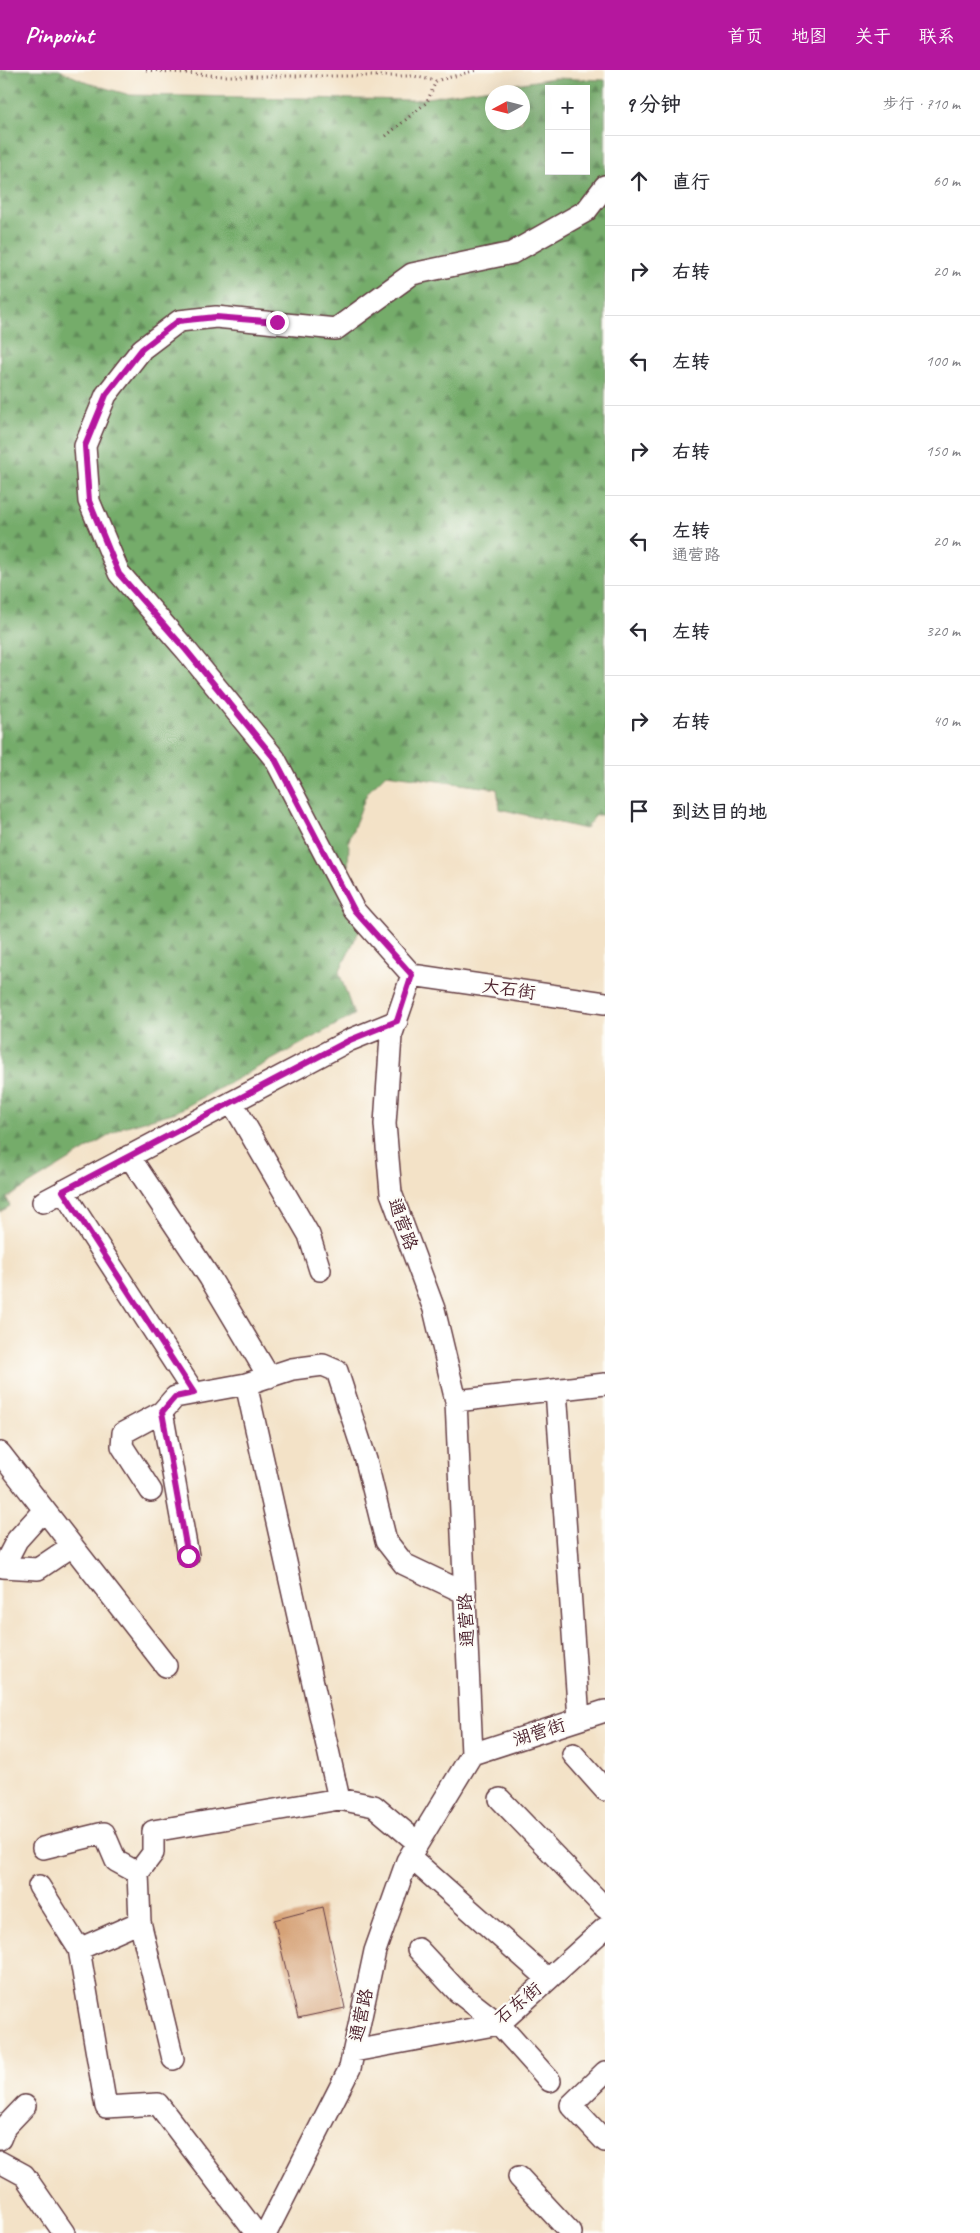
<!DOCTYPE html>
<html lang="zh">
<meta charset="utf-8">
<style>
:root{--surface:#fff;--page:#f7f7f7;--text:#2b2b33;--muted:#7c7c81;--line:#e1e1e2;--accent:#b5179e}
body{margin:0;font-family:Caveat,"LXGW WenKai TC",sans-serif;background:var(--page);color:var(--text)}
.controls{position:absolute;right:15px;top:15px;display:grid;overflow:hidden;border-radius:0px;box-shadow:0 5px 20px #0002}
.controls button{width:45px;height:45px;display:grid;place-items:center;padding:0;border:0;border-bottom:1px solid var(--line);background:var(--surface);color:var(--text);font:25px sans-serif}
.compass{position:absolute;left:485px;top:15px;width:45px;height:45px;border-radius:50%;background:var(--surface);box-shadow:0 5px 20px #0002;rotate:263deg}
.stop{position:absolute;width:15px;height:15px;margin:-11px;border:4px solid #b5179e;border-radius:50%;background:#fff}
.stop.end{background:#b5179e;border-color:#fff;box-shadow:0 1px 5px #0008}
.list{margin:0;padding:0;list-style:none}
h2{display:flex;justify-content:space-between;align-items:center;height:65px;margin:0;padding:0 20px;font-size:21px}
h2 small{font-size:16px;font-weight:400;color:var(--muted)}
.list li{display:grid;grid-template-columns:32px 1fr auto;gap:15px;align-items:center;box-sizing:border-box;height:90px;padding:0 20px;border-top:1px solid var(--line)}
.list b{display:block;font-size:19px;white-space:nowrap}
.list p{margin:0;font-size:16px;white-space:nowrap;color:var(--muted)}
.list em{font-size:16px;font-style:normal;color:var(--muted)}
.icon{flex:none;width:28px;height:28px;fill:none;stroke:currentColor;stroke-width:2;stroke-linecap:round;stroke-linejoin:round}
.map{position:relative;flex:none;width:605px;height:2163px;overflow:hidden}
header{display:flex;align-items:center;gap:30px;box-sizing:border-box;height:70px;padding:0 25px;background:var(--accent);color:#fff}
header strong{font-size:24px}
nav{display:flex;gap:28px;margin-inline-start:auto;font-size:18px}
main{display:flex}
aside{flex:1;background:var(--surface)}
.map>svg:first-child{display:block}
</style>
<header>
<strong>Pinpoint</strong>
<nav><a>首页</a><a>地图</a><a>关于</a><a>联系</a></nav>
</header>
<main>
<div class="map">
<svg width="605" height="2163" viewBox="0 0 605 2163">
<defs>
<pattern id="forest-firs" width="22" height="20" patternUnits="userSpaceOnUse" patternTransform="scale(1.25)"><rect width="22" height="20" fill="#74ac6b"/><path d="M5 1l3.5 6h-7zM16 11l3.5 6h-7z" fill="#618b58"/></pattern>
</defs>
<rect width="100%" height="100%" fill="#fdfcf7"/>
<filter id="ink" filterUnits="userSpaceOnUse"><feTurbulence type="fractalNoise" baseFrequency=".02" numOctaves="2"/><feDisplacementMap in="SourceGraphic" scale="10" xChannelSelector="R" yChannelSelector="G"/><feConvolveMatrix kernelMatrix="1 2 1 2 8 2 1 2 1" color-interpolation-filters="sRGB"/></filter>
<filter id="wash" filterUnits="userSpaceOnUse"><feTurbulence type="fractalNoise" baseFrequency=".0096" numOctaves="4" result="noise"/><feDisplacementMap in="SourceGraphic" scale="20" xChannelSelector="R" yChannelSelector="G"/><feGaussianBlur stdDeviation="1.12" result="paint"/><feColorMatrix in="noise" values="0 0 0 0 0 0 0 0 0 0 0 0 0 0 0 0 0 1.4 0 .05"/><feComposite in="paint" operator="in"/></filter>
<g filter="url(#wash)">
<rect width="100%" height="100%" fill="#f3e2c7"/>
<path fill="url(#forest-firs)" stroke="#5f664b" fill-rule="evenodd" d="M0,0H59L88,13L130,25L414,30L554,8L605,10V745H596L585,759L500,739L497,719L386,704L367,723L349,770L348,807L368,843L339,902L354,945L176,1042L123,1057L7,1128L10,1136L0,1142ZM549,19H586V101H549ZM492,22H522V52H492Z"/>
<g id="blocks">
<path fill="#d6a277" d="M323,1837L345,1938L298,1948L274,1850Z"/>
</g>
</g>
<g filter="url(#ink)">
<use href="#blocks" fill-opacity="0" stroke="#633c42" stroke-width="1"/>
<g fill="none" stroke-linecap="round" stroke-linejoin="round">
<defs>
<path id="minor" d="M412,905L354,840L275,689L186,580L119,503L89,431L85,376L106,325L142,279L179,251L216,247L336,259L412,204L512,183L586,141L605,116
M412,905L605,933
M232,1032L309,1165L320,1200
M129,1086L210,1208L269,1307
M63,1121L194,1323
M43,1132L350,970L397,951
M246,1314L339,1729
M556,1320L579,1649
M456,1331L605,1314
M0,1383L166,1596
M151,1421L122,1376L123,1363L162,1342
M44,1440L17,1470L3,1497L38,1499L72,1476
M188,1486L162,1342L175,1327L246,1314L292,1299L323,1295L337,1301L366,1390L386,1471L404,1494L465,1523
M472,1684L605,1641
M573,1684L605,1720
M500,1729L605,1838
M43,1778L104,1763L116,1791L138,1803
M410,1787L548,1909
M39,1816L79,1879L106,2037L158,2034L256,2163
M79,1879L140,1852
M418,1879L458,1922L499,1954L550,2011
M354,1981L499,1954L605,1858
M173,1989L140,1852L138,1803L153,1783V1761L339,1729L374,1736L418,1773
M605,2002L571,2035L605,2071
M0,2069L5,2057L25,2036
M0,2092L24,2105L64,2163
M519,2107L571,2163
M266,2163L350,1998L375,1881L407,1791L472,1684L456,1331L434,1239L391,1123L385,1054L391,966L412,905"/>
</defs>
<use href="#minor" stroke="#633c42" stroke-width="24"/>
<path stroke="#633c42" stroke-width="3" stroke-dasharray="1 4" stroke-linecap="butt" d="M146,0L223,6H413L436,11L477,0
M386,66L427,32L436,11"/>
<use href="#minor" stroke="#fff" stroke-width="21"/>
</g>
</g>
<g fill="none" stroke-linecap="round" stroke-linejoin="round" filter="url(#ink)">
<path stroke="#b5179e" stroke-width="6" d="M188,1486L162,1342L175,1327L194,1323L63,1121L350,970L397,951L412,905L354,840L275,689L186,580L119,504L89,431L85,376L106,325L142,279L178,251L216,247L277,252"/>
</g>
<g text-anchor="middle" stroke-width="4.5" stroke-linejoin="round" paint-order="stroke">
<g font-size="18" fill="#4a1f2b" stroke="#fdfcf7">
<text transform="translate(509 919) rotate(8)" y="6">大石街</text>
<text transform="translate(403 1154) rotate(70)" y="6">通营路</text>
<text transform="translate(466 1550) rotate(-93)" y="6">通营路</text>
<text transform="translate(539 1662) rotate(-18)" y="6">湖营街</text>
<text transform="translate(518 1933) rotate(-39)" y="6">石东街</text>
<text transform="translate(361 1945) rotate(-78)" y="6">通营路</text>
</g>
</g>
</svg>
<div class="controls">
<button>+</button>
<button>−</button>
</div>
<svg class="compass" viewBox="-18 -18 36 36"><path d="M0-13l5 13h-10z" fill="#e53935"/><path d="M0 13l5-13h-10z" fill="#7c7c81"/></svg>
<div class="stop" style="left:188px;top:1486px"></div>
<div class="stop end" style="left:277px;top:252px"></div>
</div>
<aside>
<h2>9 分钟<small>步行 · 710 m</small></h2>
<ul class="list">
<li><svg class="icon" aria-label="ahead" viewBox="0 0 24 24"><path d="M12 20V5M6 11l6-6 6 6"/></svg><div><b>直行</b></div><em>60 m</em></li>
<li><svg class="icon" aria-label="right" viewBox="0 0 24 24"><path d="M7 20v-9h11M14 6l5 5-5 5"/></svg><div><b>右转</b></div><em>20 m</em></li>
<li><svg class="icon" aria-label="left" viewBox="0 0 24 24"><path d="M17 20v-9H6M10 6l-5 5 5 5"/></svg><div><b>左转</b></div><em>100 m</em></li>
<li><svg class="icon" aria-label="right" viewBox="0 0 24 24"><path d="M7 20v-9h11M14 6l5 5-5 5"/></svg><div><b>右转</b></div><em>150 m</em></li>
<li><svg class="icon" aria-label="left" viewBox="0 0 24 24"><path d="M17 20v-9H6M10 6l-5 5 5 5"/></svg><div><b>左转</b><p>通营路</p></div><em>20 m</em></li>
<li><svg class="icon" aria-label="left" viewBox="0 0 24 24"><path d="M17 20v-9H6M10 6l-5 5 5 5"/></svg><div><b>左转</b></div><em>320 m</em></li>
<li><svg class="icon" aria-label="right" viewBox="0 0 24 24"><path d="M7 20v-9h11M14 6l5 5-5 5"/></svg><div><b>右转</b></div><em>40 m</em></li>
<li><svg class="icon" aria-label="arrive" viewBox="0 0 24 24"><path d="M6 21V4h12l-3 4 3 4H6"/></svg><div><b>到达目的地</b></div></li>
</ul>
</aside>
</main>
